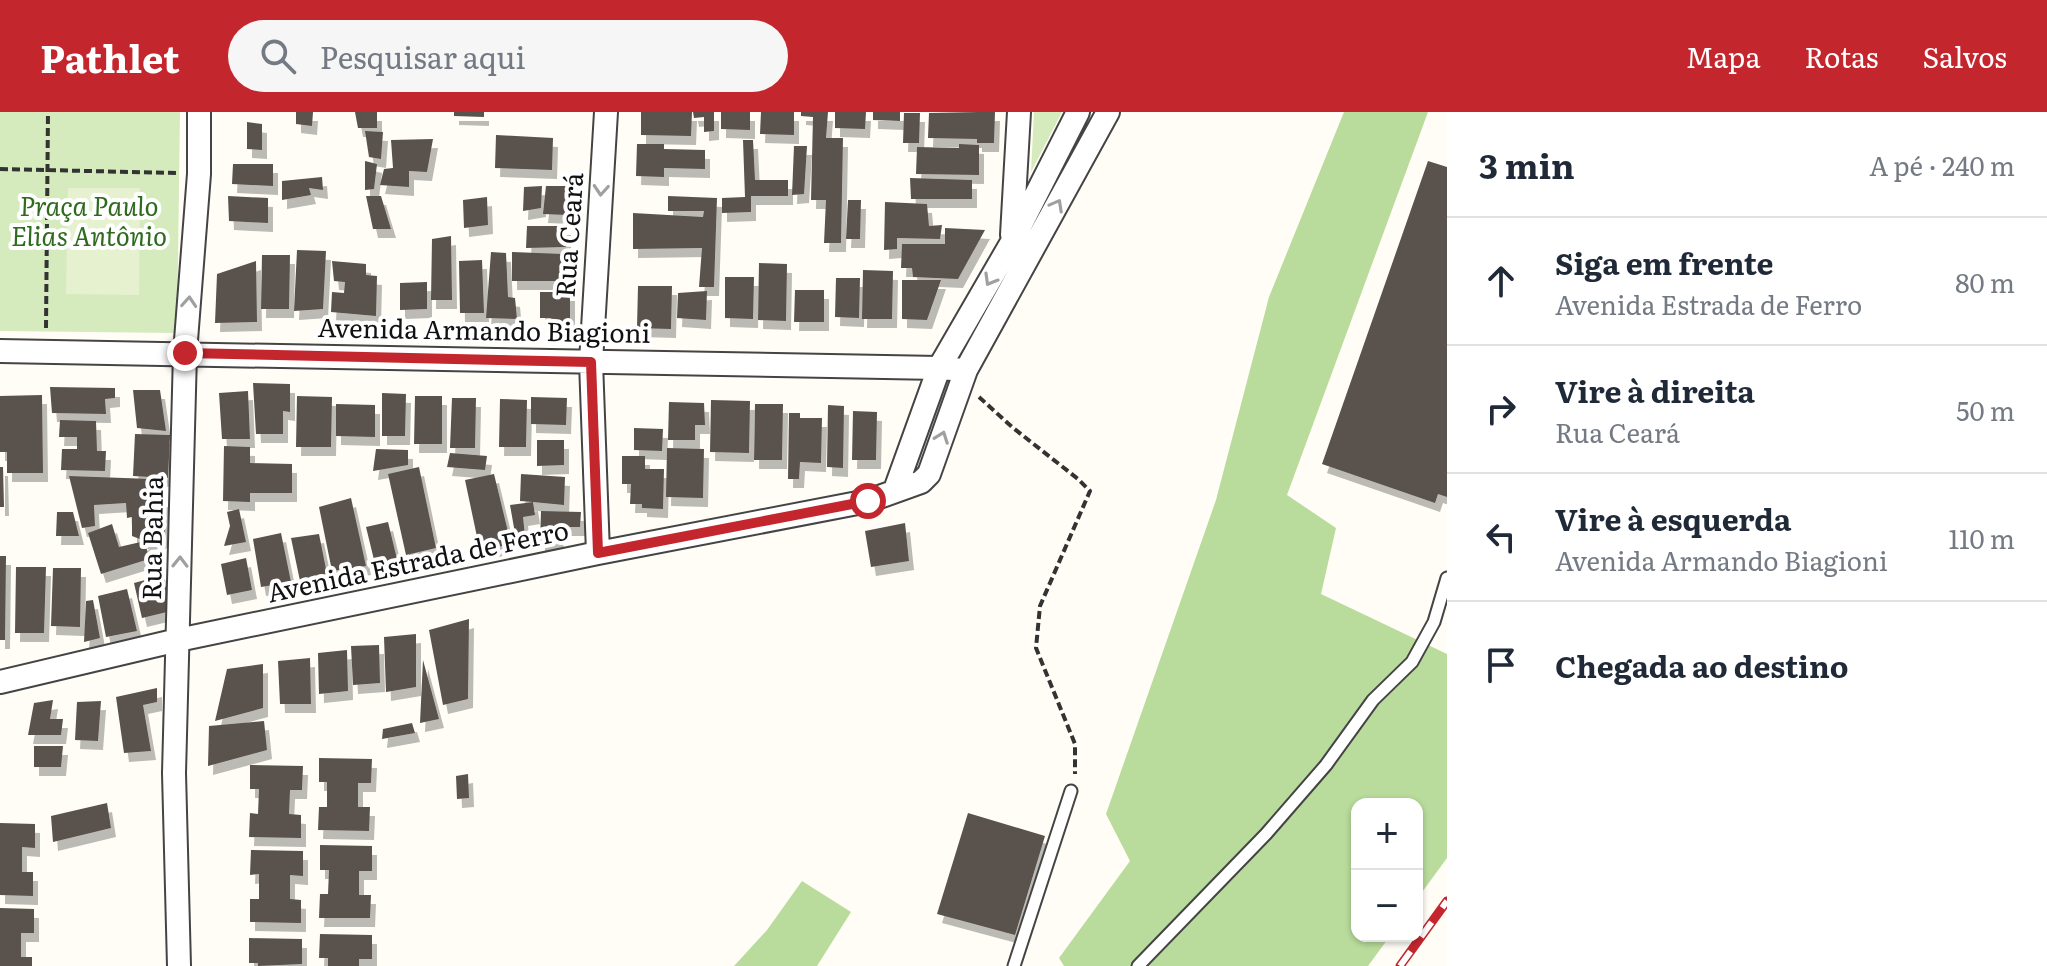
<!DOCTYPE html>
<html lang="pt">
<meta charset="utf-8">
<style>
:root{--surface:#fff;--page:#f6f6f7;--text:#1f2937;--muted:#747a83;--line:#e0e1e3;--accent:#c4262e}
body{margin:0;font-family:Literata,serif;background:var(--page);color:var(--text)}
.controls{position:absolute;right:24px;bottom:24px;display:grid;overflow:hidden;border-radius:16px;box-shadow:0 2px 6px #0004}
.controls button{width:72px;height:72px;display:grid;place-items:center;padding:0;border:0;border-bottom:2px solid var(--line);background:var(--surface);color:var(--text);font:40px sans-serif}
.stop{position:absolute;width:24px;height:24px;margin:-18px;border:6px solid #c4262e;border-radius:50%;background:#fff}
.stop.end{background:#c4262e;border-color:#fff;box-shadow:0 2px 8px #0008}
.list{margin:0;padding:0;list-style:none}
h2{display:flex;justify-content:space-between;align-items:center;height:104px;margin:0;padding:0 32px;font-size:34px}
h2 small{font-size:26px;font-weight:400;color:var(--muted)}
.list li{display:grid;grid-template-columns:52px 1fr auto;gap:24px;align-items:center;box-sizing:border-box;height:128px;padding:0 32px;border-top:2px solid var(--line)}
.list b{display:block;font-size:30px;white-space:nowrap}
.list p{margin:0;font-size:26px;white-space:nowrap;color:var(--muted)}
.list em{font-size:26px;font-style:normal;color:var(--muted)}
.icon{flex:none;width:44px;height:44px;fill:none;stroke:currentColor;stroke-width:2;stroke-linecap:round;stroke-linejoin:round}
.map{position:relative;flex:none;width:1447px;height:854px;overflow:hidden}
header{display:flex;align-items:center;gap:48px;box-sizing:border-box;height:112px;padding:0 40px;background:var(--accent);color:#fff}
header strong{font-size:38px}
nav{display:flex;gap:44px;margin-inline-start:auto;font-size:28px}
.search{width:560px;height:72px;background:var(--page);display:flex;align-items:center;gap:20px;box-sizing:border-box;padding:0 28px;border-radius:44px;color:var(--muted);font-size:30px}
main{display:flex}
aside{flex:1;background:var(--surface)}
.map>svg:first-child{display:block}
</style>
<header>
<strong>Pathlet</strong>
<div class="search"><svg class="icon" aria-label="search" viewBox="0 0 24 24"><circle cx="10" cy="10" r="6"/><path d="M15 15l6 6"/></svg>Pesquisar aqui</div>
<nav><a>Mapa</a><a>Rotas</a><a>Salvos</a></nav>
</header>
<main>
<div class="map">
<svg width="1447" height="854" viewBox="0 0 1447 854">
<defs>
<filter id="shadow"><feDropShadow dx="5" dy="9" stdDeviation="0" flood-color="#0004"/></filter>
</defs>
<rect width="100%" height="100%" fill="#fffdf5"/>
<path fill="#d5ebbd" d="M0,0H180L177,221L0,219Z
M1034,0H1062L1031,60Z"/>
<path fill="#b9dc9c" d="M1344,0H1428L1287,383L1336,416L1321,482L1447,542V746L1417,787V692H1357V824H1390L1368,854H1064L1059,846L1130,749L1106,702L1216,388L1269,185Z
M802,769L851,800L817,854H734L767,818Z"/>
<path fill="#e6f2cf" d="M68,76H140L139,183L66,182Z"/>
<path fill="#5a524d" filter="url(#shadow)" d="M296,0H313L312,14L296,12Z
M355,0H377V16H358Z
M454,0H484V5L454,4Z
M641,0H692L691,24L641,23Z
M693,0H714V19L704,20V5L694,6Z
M721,0H750V18L721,17Z
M761,0H794V23L760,22Z
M801,0H828L826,26H843L841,131H824L826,88H811L813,5L801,4Z
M835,0H866L865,17L835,16Z
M873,0H900V9L873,8Z
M978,0H995L994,31H977V27L928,26L929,1Z
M904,1H920L919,31H903Z
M247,10L262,12V38L247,37Z
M365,19L383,20L381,47L369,45Z
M496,23L553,26L552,58L495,56Z
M433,27L427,60L409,59V75L380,73L384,57L393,56L391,28Z
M743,28H753L755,68H788V84H751V100L722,101V86L745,85Z
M637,32H664V37L705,38V57L664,56V65L636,64Z
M959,32L979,33V63L916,62L917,35L959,36Z
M794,34H807L804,82L792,83Z
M365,49L377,52L374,77L365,78Z
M1428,49L1447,55V385L1438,382L1435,391L1322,352Z
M233,52H273V74L232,72Z
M322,65L323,78L309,76L311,83L282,88V69Z
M910,66L972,68V87H911Z
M542,74L541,96L523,99L524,75Z
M546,74H570L567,103L543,102Z
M228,84L268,86V111L229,109Z
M366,84H381L391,117H373Z
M668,84L717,86L714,175H699L702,136L633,137V101L703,105L704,99H668Z
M487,85L488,113L464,116L463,88Z
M848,88H861L860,127H846Z
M885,90L927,92L929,114L942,113L940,127L897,126V137L884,138Z
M527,114H566V135L526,136Z
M945,116L985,118L958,167L913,165L912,156H901L902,132H945Z
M451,124L452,188H431L432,127Z
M297,138L326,139L323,197L294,199Z
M491,140L506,141L508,185L515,186L517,207L486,206Z
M512,140L564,142V169H512Z
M262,143H290L289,197H261Z
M482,148L484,201H460L459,149Z
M256,149L257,210L215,211L217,162Z
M332,149L366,152V163L377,164L376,204L331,200L332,180L344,181L345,170L334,169Z
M759,151L787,152L786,209L758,208Z
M863,158L893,159L892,207H862Z
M725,165H754L753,207L725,206Z
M836,166H860L859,206L835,205Z
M902,168H941L927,208L902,207Z
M427,170V197L400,198V171Z
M638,174H672L671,217L637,216Z
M795,178H824V210H794Z
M707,179L706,208L677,206L678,181Z
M540,180H570V220H552L551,206H540Z
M253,271L290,272V300L283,299V322H256Z
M50,275L115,276V286L105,287L106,302L52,301Z
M133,278H160L166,319L137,316Z
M248,279L250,327H222L219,281Z
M382,281L406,282L405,324H382Z
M42,283L43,361H7V340H0V284Z
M297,284L332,285L331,335H296Z
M415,284H442V332H414Z
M531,285L567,286L566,313L531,312Z
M452,286H476L475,336H450Z
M500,287L527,288L526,335H499Z
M711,288L750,289L749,341L710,340Z
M669,290L704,291L705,313H695V328H668Z
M336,292L375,293V325L336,324Z
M755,292H783L782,348H754Z
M828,293L844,294L843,356L827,355Z
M853,299L877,300L876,348H852Z
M789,301H800V306H822L821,351L800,350L799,367H788Z
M60,308L96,309L97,339H106L105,359L61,358L62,337H77V325H59Z
M634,316L663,317L662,339L634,338Z
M135,322L170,323L168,366L133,364Z
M537,328H564V353L537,354Z
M224,334L250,335V351L292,352V381H250V390L223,389Z
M667,336L704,337L703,386L666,385Z
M376,337L408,338V353L373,359Z
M450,341L487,344L485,358L447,355Z
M622,344H645V357H664L663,397L642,396V392H630L631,372H622Z
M0,355H3L4,395H0Z
M419,355L436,436L406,443L388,362Z
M494,362L511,432L480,439L465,368Z
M521,362L565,365L564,393L533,390L535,403L523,405L525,424L516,427L510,393L533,390L520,389Z
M69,364L151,367L152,387L165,386V427L145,429L132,424V405L127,406L126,391L94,393L95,414L82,416Z
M351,386L366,454L332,459L319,395Z
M239,397L246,430L224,434L230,414L227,400Z
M541,399L581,400L580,415H557L559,428L540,430Z
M57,400H73L79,424H56Z
M388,410L397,447L375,452L366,415Z
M905,411L909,449L871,455L865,419Z
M112,412L119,435L145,429L149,447L101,462L88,421Z
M281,421L291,470L261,475L253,427Z
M319,422L327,462L300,469L291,426Z
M0,444H6L5,528H0Z
M246,446L252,478L227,483L221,452Z
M16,455H46L44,521H15Z
M53,456H81L80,515L51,514Z
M164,463L171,499L142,506L134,471Z
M127,477L137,519L106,525L98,484Z
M93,488L100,526L84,530L86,489Z
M469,507L468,587L443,593L429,518Z
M416,522V575L386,580L384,525Z
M379,533L380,571L353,573L351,534Z
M347,538L348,579L319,582L318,541Z
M310,546L311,592H280L278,549Z
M423,548L439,607L420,611Z
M263,552V596L215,609L227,557Z
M157,576V590L143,593L151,639L124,641L116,585Z
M53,588L50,607H63L61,623H28L34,591Z
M101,589L98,629L75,628L77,590Z
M264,609L267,638L208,654L209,614Z
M412,611L415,621L382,627L383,617Z
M34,634H63L61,655H34Z
M319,646L372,647L371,671H358V695H370L369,719L318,718L319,695H327V670H319Z
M250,653L303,654L302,678H290L289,702L301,703V726L249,725L250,701L258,702L259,677H250Z
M468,662L469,686L457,687L456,664Z
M107,691L111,716L53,730L51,704Z
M968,701L1045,724L1015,823L937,802Z
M0,711L35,712V736L22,735V760H33V784L0,783Z
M320,733L372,734V759H359V783H371L370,806H319L320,782H328L329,758H320Z
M251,738L303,739V764L290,763V787L301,788V811L250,810V787H259V762L250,763Z
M0,796L34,797V821H21V845H32V854H0Z
M320,822L372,823V847H359V854H328V846H319Z
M249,826L302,827V852L258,854V851H249Z"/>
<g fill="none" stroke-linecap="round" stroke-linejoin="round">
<defs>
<path id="lane" d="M1014,854L1071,679
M1138,854L1266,722L1326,653L1373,588L1412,550L1434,510L1447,466"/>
<path id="street" d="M1012,123L1019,0
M0,239L939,256L966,258
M895,378L939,256L1012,130L1078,0
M598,441L591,250L606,0
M0,570L178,528L598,441L868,389L921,370L929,362L966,258L1108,0
M179,854L174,661L185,241L199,62V0"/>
</defs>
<use href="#lane" stroke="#444" stroke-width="15"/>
<use href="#street" stroke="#444" stroke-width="26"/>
<path stroke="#333" stroke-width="4" stroke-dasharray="8 4" stroke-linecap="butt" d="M0,57L176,61
M46,216L48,0
M979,285L1012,315L1078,367L1090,379L1040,494L1036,536L1075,632V662"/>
<use href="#lane" stroke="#fff" stroke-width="11"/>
<use href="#street" stroke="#fff" stroke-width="22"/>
<defs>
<path id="rail" d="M1400,854L1447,789"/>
</defs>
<use href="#rail" stroke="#c4262e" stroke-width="9"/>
<use href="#rail" stroke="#fff" stroke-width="6" stroke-dasharray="18" stroke-linecap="butt"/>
</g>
<defs><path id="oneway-chevron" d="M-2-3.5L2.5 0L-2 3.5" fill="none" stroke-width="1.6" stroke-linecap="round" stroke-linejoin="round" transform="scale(2)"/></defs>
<g stroke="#a0a0a0">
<use href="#oneway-chevron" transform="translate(601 78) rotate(94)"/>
<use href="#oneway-chevron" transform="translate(1057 93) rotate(-61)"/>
<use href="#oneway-chevron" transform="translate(990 168) rotate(120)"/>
<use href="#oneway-chevron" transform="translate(189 190) rotate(-86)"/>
<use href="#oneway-chevron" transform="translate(942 325) rotate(-70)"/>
<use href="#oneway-chevron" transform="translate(180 450) rotate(-89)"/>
</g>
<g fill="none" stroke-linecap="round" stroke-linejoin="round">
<path stroke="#c4262e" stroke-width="10" d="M185,241L591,250L598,441L868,389"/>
</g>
<g text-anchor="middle" stroke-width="8" stroke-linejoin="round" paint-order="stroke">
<g font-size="26" font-style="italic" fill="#2f6b1f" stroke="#fff">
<text x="89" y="104">Praça Paulo<tspan x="89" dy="30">Elias Antônio</tspan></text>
</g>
<g font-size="26" fill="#111" stroke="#fff">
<text transform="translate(570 123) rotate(-86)" y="9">Rua Ceará</text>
<text transform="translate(484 219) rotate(1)" y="9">Avenida Armando Biagioni</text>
<text transform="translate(153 426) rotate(-89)" y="9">Rua Bahia</text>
<text transform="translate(418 450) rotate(-12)" y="9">Avenida Estrada de Ferro</text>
</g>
</g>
</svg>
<div class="controls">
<button>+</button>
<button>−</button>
</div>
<div class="stop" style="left:868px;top:389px"></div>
<div class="stop end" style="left:185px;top:241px"></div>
</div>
<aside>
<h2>3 min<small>A pé · 240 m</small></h2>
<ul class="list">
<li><svg class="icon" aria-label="ahead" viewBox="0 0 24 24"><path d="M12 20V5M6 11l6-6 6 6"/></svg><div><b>Siga em frente</b><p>Avenida Estrada de Ferro</p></div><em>80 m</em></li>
<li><svg class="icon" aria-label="right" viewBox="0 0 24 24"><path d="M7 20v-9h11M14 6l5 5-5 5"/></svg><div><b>Vire à direita</b><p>Rua Ceará</p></div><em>50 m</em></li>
<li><svg class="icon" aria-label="left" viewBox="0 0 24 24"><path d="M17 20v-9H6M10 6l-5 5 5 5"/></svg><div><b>Vire à esquerda</b><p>Avenida Armando Biagioni</p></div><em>110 m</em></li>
<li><svg class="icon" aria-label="arrive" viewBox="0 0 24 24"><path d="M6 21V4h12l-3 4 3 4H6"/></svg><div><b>Chegada ao destino</b></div></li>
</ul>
</aside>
</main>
